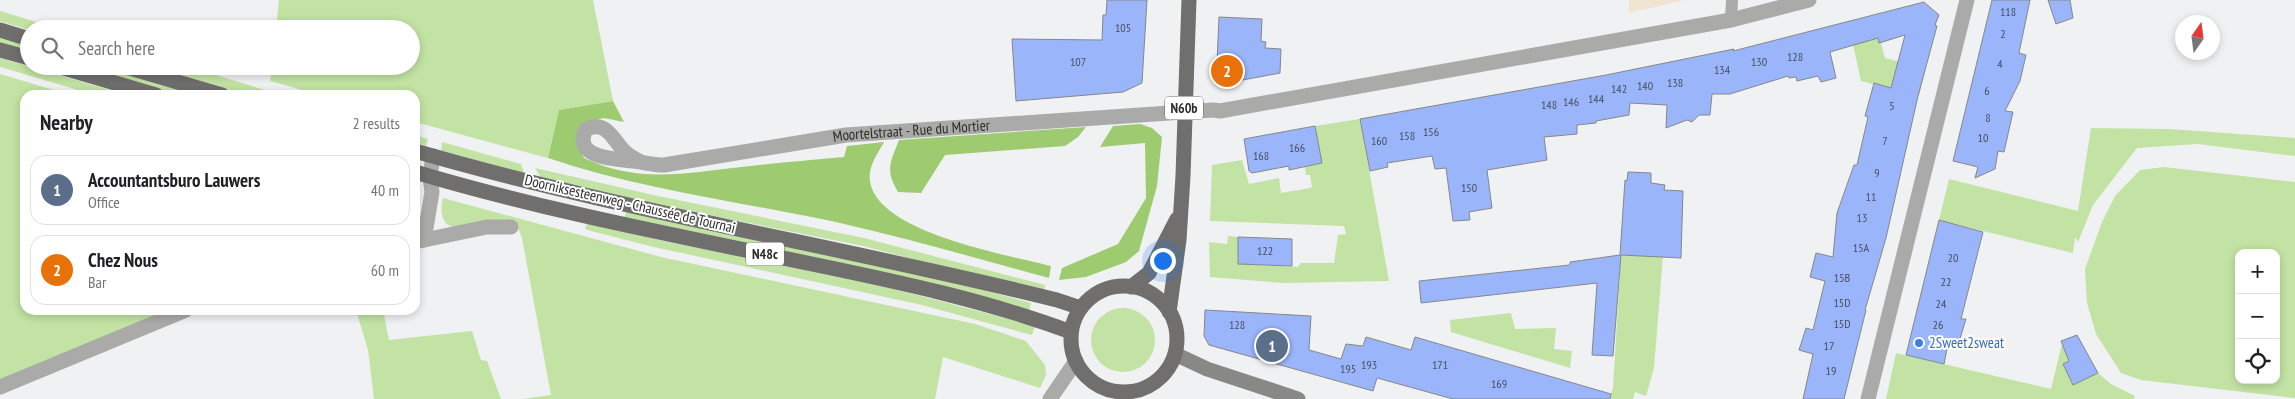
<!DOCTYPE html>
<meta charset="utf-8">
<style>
:root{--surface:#fff;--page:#f6f6f6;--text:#202124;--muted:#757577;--line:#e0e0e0;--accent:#d93025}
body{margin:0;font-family:"PT Sans Narrow",sans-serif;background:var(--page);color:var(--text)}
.controls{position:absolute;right:15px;bottom:15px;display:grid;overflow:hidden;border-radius:10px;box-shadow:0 2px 8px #0003}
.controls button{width:45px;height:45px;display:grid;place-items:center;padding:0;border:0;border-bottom:1px solid var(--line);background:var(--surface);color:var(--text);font:25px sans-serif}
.compass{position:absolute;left:2175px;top:15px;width:45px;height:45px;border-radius:50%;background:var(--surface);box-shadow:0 2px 8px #0003;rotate:14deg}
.you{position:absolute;left:1162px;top:260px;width:18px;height:18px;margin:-12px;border:4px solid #fff;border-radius:50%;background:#1a73e8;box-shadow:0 0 0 8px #1a73e833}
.badge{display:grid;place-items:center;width:32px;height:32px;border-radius:50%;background:var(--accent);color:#fff;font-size:16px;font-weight:700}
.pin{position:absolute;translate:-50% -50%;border:2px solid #fff;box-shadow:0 1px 5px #0006}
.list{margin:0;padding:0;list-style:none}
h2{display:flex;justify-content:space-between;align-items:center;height:65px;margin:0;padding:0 20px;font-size:21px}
h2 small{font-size:16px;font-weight:400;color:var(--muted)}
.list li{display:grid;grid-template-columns:32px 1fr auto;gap:15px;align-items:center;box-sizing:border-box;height:70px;margin:0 10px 10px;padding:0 10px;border:1px solid var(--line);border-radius:15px}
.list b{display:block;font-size:19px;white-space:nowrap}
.list p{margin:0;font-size:16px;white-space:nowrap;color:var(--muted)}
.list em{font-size:16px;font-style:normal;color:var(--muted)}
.icon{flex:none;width:28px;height:28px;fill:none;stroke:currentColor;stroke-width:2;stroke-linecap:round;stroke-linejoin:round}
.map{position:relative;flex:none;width:2295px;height:399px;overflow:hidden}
.search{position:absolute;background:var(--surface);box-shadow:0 2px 8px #0003;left:20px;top:20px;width:400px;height:55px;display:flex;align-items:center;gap:12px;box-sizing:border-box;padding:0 18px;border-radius:28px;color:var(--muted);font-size:19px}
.panel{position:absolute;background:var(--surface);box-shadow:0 2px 8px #0003;left:20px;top:90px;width:400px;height:225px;border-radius:15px}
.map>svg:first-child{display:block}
</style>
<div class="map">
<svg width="2295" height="399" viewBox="0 0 2295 399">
<rect width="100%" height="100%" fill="#f0f1f3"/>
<path fill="#f1e5d1" d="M1629,0H1684L1629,13Z"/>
<path fill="#c2e3a3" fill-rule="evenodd" d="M279,0H593L613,101L559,110L548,158L415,122V95H320L270,81L272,66H411V29H276Z
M0,11L60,29L29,30L0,21Z
M1873,16L1885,58L1926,68L1919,96L1861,81L1848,22Z
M0,35L29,44V52L0,43Z
M0,58L127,95H95L0,67Z
M78,66H106L203,95H176Z
M151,66H186L281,95H247Z
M0,74L71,95H25V310H169L0,380Z
M1360,119L1389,281L1283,283L1210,277L1209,242L1227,244L1228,236L1238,237V264L1298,267L1301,263H1334L1338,235L1346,234L1344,226L1210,221L1212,165L1242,160L1249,184L1279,178L1281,193L1310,188L1312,187L1310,175H1306L1305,167L1322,163L1315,126Z
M2091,128L2169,129L2295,138V156L2198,144L2137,148L2093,205L2078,242L2075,237L2073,253L1939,220L1949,179L2078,211Z
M415,135L428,139L426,146L415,142Z
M442,142L521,164L524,173L441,151Z
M2164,167L2295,182V398L2141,380L2121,373L2096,334L2087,303L2085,269L2102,222L2115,196L2140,170ZM2239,253H2276V380H2239Z
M535,168L658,196L864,238L1045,285L1044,293L863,246L614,196L541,178Z
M443,198L661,257L975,324L1026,341L1045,365L1046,375L1040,388L943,357L935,399H522L551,395L522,238L516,223C504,221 493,219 481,221C474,222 468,226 462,227C442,230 439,213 443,198Z
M627,211L966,285L1031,303L1029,311L623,220Z
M588,222L663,241L852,278L1035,326L1032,335L922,305L654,247L591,231L585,229Z
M1621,255L1663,256L1654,368L1646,396L1635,392L1633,399H1609L1613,388Z
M1091 340a32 32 0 1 1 64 0a32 32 0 1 1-64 0Z
M356,310H383L389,340L472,331L481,360L487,361L501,399H374L368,350Z
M1511,313L1515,329L1556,328L1554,349L1572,351L1570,368L1451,332L1450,320Z
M2062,344L2069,361L2063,364L2073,385L2098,373L2111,384L2135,396L2134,399H1886L1896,353L2051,389Z"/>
<path fill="#9fcb70" d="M613,101L624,122L604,118L584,122L577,141L584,158C639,184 684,173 741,167C776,163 810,160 844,157L847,146L884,142C877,155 868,166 870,181C877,233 1009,255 1051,266L1049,278C979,259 910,239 840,223C743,202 643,190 548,158L559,110Z
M1140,124L1152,128L1162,137L1157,186L1139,251L1126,262L1086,277L1059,280L1062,268L1118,244L1146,198L1145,143L1100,147L1113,126Z
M1086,127L1078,137L1065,146L945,155L921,193L898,192C885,170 890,163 899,140Z"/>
<path fill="#9ab5fa" stroke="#868789" d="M1107,0H1147L1142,83L1123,92L1016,101L1012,39L1102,40L1103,15H1106Z
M1992,0H2030L2019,53L2026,55L2020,81L2005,111L2013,112L2004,152L1998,151L1995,169L1975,178L1978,167L1953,161Z
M2048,0H2070L2073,18L2056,24Z
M1924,2L1939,15L1935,25L1937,26L1918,96L1886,238L1865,310H1866L1844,399H1803L1813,354L1799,350L1806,328L1813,330L1825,281L1810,277L1816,253L1833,257L1837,213L1854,165H1857L1868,117L1865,116L1874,83L1891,88L1905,35L1879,43L1878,38L1830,52L1836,78L1821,82L1818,76L1797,81L1796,77L1789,78L1788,76L1730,94H1712L1710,115H1699L1692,122L1687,120L1666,128L1667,105L1630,103L1629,115L1596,121V123L1577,125V134L1544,137L1547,160L1487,170L1492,208L1469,212L1470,220L1453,221L1446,168L1435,169L1432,156L1387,163L1388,167L1370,171L1360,119L1606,75L1734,49L1733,51Z
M1219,17L1262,19L1261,41L1266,42L1265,48L1281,49L1280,73L1216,85Z
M1315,126L1322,163L1289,170V166L1252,173L1249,171L1244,139Z
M1628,172L1651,173V183L1665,185L1664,190L1683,191L1681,258L1621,255L1613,356L1592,355L1597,283L1421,303L1419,281L1570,265V262L1620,255L1625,180L1627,181Z
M1939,220L1983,232L1961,319H1966L1959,342L1949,339L1944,364L1906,355Z
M1238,237L1292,239V266L1238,264Z
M1205,310L1311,316L1309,350L1341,359L1346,344L1363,346L1366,337L1411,350L1415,337L1611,394L1610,399H1453L1377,378L1373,391L1209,345L1204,336Z
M2077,335L2098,373L2073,385L2063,364L2069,361L2061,341Z"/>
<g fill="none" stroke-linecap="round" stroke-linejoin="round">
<path stroke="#aaaaa9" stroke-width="12" d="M1731,20L1732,0"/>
<g stroke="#aaaaa9" stroke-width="15">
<path id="s1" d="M641,162C635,159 629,156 624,151C612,138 606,120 586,129C572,158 614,159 633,161C643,162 653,165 664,165L846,135L1213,110L1220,111L1731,20L1809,0"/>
<path d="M424,240L487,227H511"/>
<path d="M415,242L424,240L432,192L430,177L433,156"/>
<path d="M0,387L186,310"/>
<path d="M1050,399L1076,361"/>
<path d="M1868,399L1967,0"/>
</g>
<path stroke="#888886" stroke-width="15" d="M1175,354L1207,369L1298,399"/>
<path stroke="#706f6e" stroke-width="15" d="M0,30L29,39
M0,50L29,58
M57,66L156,95
M123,66L222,95
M415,151C626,212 844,247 1057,300L1081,308
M415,172C546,211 679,236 812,264C899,282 988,301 1071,332
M1071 339a53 53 0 1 1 106 0a53 53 0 1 1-106 0Z
M1131,287L1149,273L1177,219
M1169,312L1179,240L1183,176L1189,0"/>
</g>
<circle fill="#3f7fe0" stroke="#fff" stroke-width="2" cx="1919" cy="343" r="5"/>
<g text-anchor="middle" stroke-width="4" stroke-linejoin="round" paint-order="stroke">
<g font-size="12" fill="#484e60">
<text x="2008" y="16">118</text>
<text x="1123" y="32">105</text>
<text x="2003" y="38">2</text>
<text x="1795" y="61">128</text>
<text x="1078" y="66">107</text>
<text x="1759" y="66">130</text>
<text x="2000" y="68">4</text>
<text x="1722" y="74">134</text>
<text x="1675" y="87">138</text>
<text x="1645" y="90">140</text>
<text x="1619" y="93">142</text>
<text x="1987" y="95">6</text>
<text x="1596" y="103">144</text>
<text x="1571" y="106">146</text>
<text x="1549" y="109">148</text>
<text x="1892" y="110">5</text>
<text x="1988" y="122">8</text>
<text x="1431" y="136">156</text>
<text x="1407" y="140">158</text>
<text x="1983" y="142">10</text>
<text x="1379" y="145">160</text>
<text x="1885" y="145">7</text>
<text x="1297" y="152">166</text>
<text x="1261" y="160">168</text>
<text x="1877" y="177">9</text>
<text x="1469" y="192">150</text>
<text x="1871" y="201">11</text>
<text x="1862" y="222">13</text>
<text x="1861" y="252">15A</text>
<text x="1265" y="255">122</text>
<text x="1953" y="262">20</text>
<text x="1842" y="282">15B</text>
<text x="1946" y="286">22</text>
<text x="1842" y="307">15D</text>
<text x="1941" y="308">24</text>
<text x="1842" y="328">15D</text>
<text x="1237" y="329">128</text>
<text x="1938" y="329">26</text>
<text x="1829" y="350">17</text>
<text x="1369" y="369">193</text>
<text x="1440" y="369">171</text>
<text x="1348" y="373">195</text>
<text x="1831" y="375">19</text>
<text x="1499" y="388">169</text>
</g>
<g fill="#fff" stroke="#6b6b6c" stroke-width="1">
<rect x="1165" y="96.5" width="38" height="23" rx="4"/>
<rect x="746" y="242.5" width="38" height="23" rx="4"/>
</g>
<g font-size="14" font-weight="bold" fill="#2c2c2d">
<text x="1184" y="113">N60b</text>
<text x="765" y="259">N48c</text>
</g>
<g font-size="15" fill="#2c2c2d" stroke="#fff">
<text dy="5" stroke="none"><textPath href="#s1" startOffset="420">Moortelstraat - Rue du Mortier</textPath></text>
<text transform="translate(630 204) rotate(13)" y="5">Doorniksesteenweg - Chaussée de Tournai</text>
</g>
<g font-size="15" fill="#366cbe" stroke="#fff" text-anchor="start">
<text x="1929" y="348">2Sweet2sweat</text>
</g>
</g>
</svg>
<div class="controls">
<button>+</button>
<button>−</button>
<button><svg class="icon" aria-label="locate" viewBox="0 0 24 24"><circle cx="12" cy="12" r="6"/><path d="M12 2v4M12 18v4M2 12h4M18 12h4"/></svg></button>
</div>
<svg class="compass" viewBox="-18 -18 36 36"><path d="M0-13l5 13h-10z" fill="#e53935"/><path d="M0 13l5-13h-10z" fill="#757577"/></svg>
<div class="you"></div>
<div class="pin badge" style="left:1272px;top:346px;background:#5c6f8a">1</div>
<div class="pin badge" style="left:1227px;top:71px;background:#e8710a">2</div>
<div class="search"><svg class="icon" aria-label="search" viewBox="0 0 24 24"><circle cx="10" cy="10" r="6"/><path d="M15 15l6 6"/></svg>Search here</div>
<section class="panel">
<h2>Nearby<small>2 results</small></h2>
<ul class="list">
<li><span class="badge" style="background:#5c6f8a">1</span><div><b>Accountantsburo Lauwers</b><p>Office</p></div><em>40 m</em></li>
<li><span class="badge" style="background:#e8710a">2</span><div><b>Chez Nous</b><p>Bar</p></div><em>60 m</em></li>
</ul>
</section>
</div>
